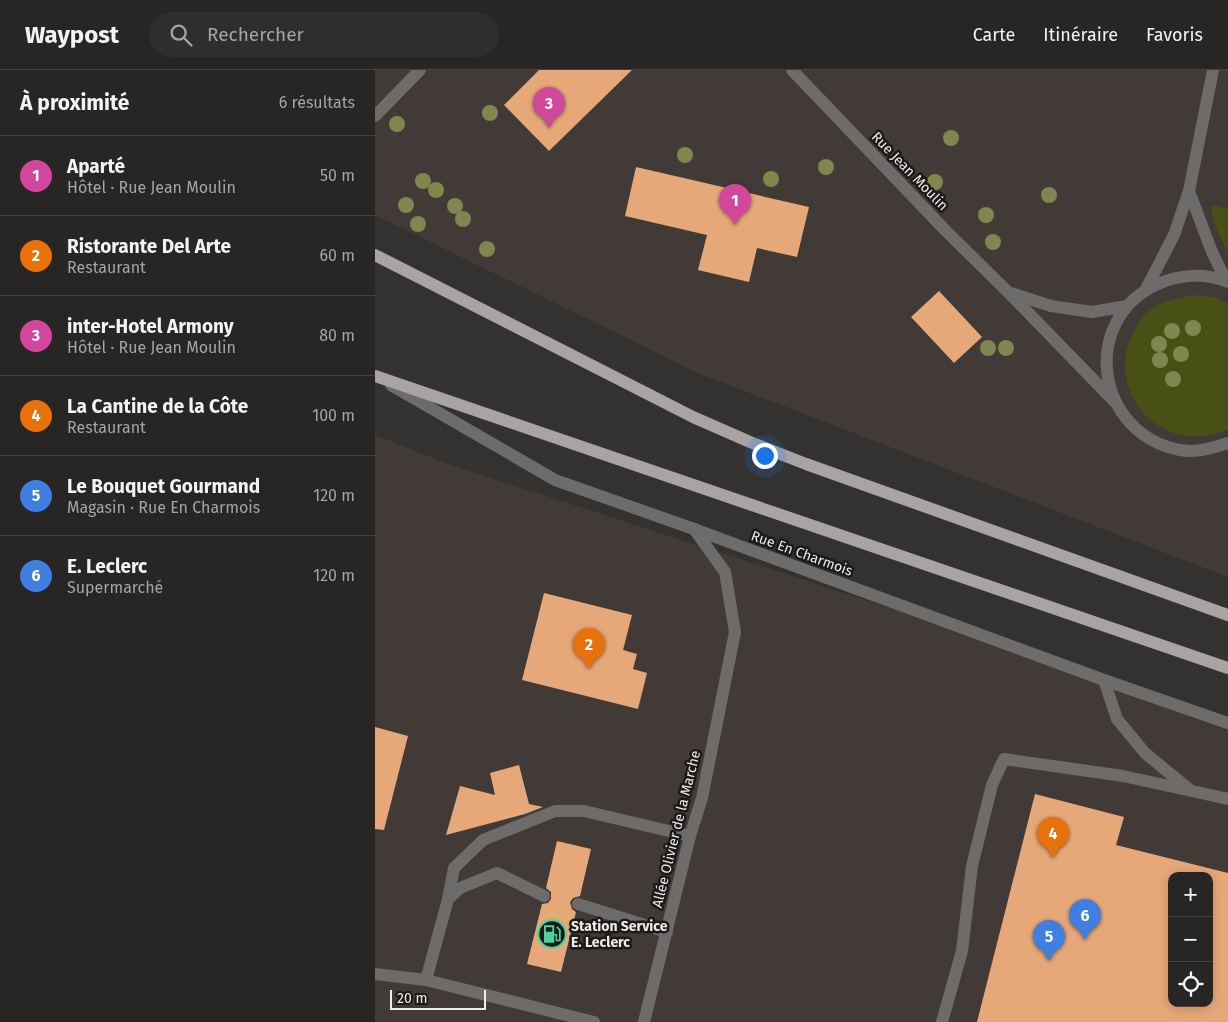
<!DOCTYPE html>
<html lang="fr">
<meta charset="utf-8">
<style>
:root{--surface:#272624;--page:#2f2e2c;--text:#f1f3f6;--muted:#a4a5a6;--line:#434341;--accent:#b45309}
body{margin:0;font-family:"Fira Sans",sans-serif;background:var(--page);color:var(--text)}
.controls{position:absolute;right:15px;bottom:15px;display:grid;overflow:hidden;border-radius:10px;box-shadow:0 2px 12px #0003}
.controls button{width:45px;height:45px;display:grid;place-items:center;padding:0;border:0;border-bottom:1px solid var(--line);background:var(--surface);color:var(--text);font:25px sans-serif}
.scale{position:absolute;left:15px;bottom:12px;width:96px;box-sizing:border-box;padding-left:5px;border:2px solid #eeeceb;border-top:0;font-size:14px;line-height:18px;white-space:nowrap;color:#eeeceb;-webkit-text-stroke:4px #1b1a19;paint-order:stroke}
.you{position:absolute;left:389px;top:385px;width:18px;height:18px;margin:-12px;border:4px solid #fff;border-radius:50%;background:#1a73e8;box-shadow:0 0 0 8px #1a73e833}
.badge{display:grid;place-items:center;width:32px;height:32px;border-radius:50%;background:var(--accent);color:#fff;font-size:16px;font-weight:700}
.pin{position:absolute;translate:-50% -41px;filter:drop-shadow(0 1px 2px #0008)}
.pin::after{content:'';position:absolute;top:26px;width:18px;height:15px;background:inherit;clip-path:polygon(0 0,100% 0,50% 100%)}
.list{margin:0;padding:0;list-style:none}
h2{display:flex;justify-content:space-between;align-items:center;height:65px;margin:0;padding:0 20px;font-size:21px}
h2 small{font-size:16px;font-weight:400;color:var(--muted)}
.list li{display:grid;grid-template-columns:32px 1fr auto;gap:15px;align-items:center;box-sizing:border-box;height:80px;padding:0 20px;border-top:1px solid var(--line)}
.list b{display:block;font-size:19px;white-space:nowrap}
.list p{margin:0;font-size:16px;white-space:nowrap;color:var(--muted)}
.list em{font-size:16px;font-style:normal;color:var(--muted)}
.icon{flex:none;width:28px;height:28px;fill:none;stroke:currentColor;stroke-width:2;stroke-linecap:round;stroke-linejoin:round}
.map{position:relative;flex:none;width:853px;height:952px;overflow:hidden}
header{display:flex;align-items:center;gap:30px;box-sizing:border-box;height:70px;padding:0 25px;background:var(--surface);border-bottom:1px solid var(--line)}
header strong{font-size:24px}
nav{display:flex;gap:28px;margin-inline-start:auto;font-size:18px}
.search{width:350px;height:45px;background:var(--page);display:flex;align-items:center;gap:12px;box-sizing:border-box;padding:0 18px;border-radius:28px;color:var(--muted);font-size:19px}
main{display:flex}
aside{flex:1;background:var(--surface)}
.map>svg:first-child{display:block}
</style>
<header>
<strong>Waypost</strong>
<div class="search"><svg class="icon" aria-label="search" viewBox="0 0 24 24"><circle cx="10" cy="10" r="6"/><path d="M15 15l6 6"/></svg>Rechercher</div>
<nav><a>Carte</a><a>Itinéraire</a><a>Favoris</a></nav>
</header>
<main>
<aside>
<h2>À proximité<small>6 résultats</small></h2>
<ul class="list">
<li><span class="badge" style="background:#d1479c">1</span><div><b>Aparté</b><p>Hôtel · Rue Jean Moulin</p></div><em>50 m</em></li>
<li><span class="badge" style="background:#e8710a">2</span><div><b>Ristorante Del Arte</b><p>Restaurant</p></div><em>60 m</em></li>
<li><span class="badge" style="background:#d1479c">3</span><div><b>inter-Hotel Armony</b><p>Hôtel · Rue Jean Moulin</p></div><em>80 m</em></li>
<li><span class="badge" style="background:#e8710a">4</span><div><b>La Cantine de la Côte</b><p>Restaurant</p></div><em>100 m</em></li>
<li><span class="badge" style="background:#3f7fe0">5</span><div><b>Le Bouquet Gourmand</b><p>Magasin · Rue En Charmois</p></div><em>120 m</em></li>
<li><span class="badge" style="background:#3f7fe0">6</span><div><b>E. Leclerc</b><p>Supermarché</p></div><em>120 m</em></li>
</ul>
</aside>
<div class="map">
<svg width="853" height="952" viewBox="0 0 853 952">
<rect width="100%" height="100%" fill="#343230"/>
<path fill="#423a36" fill-rule="evenodd" d="M0,0H853V507L325,304L0,145Z
M0,365L73,394L853,648V952H0ZM797,806H834V933H797Z"/>
<path fill="#485015" d="M836,135L853,139V181C843,167 838,151 836,135Z
M819,225L842,228L853,234V359C839,365 820,369 805,365C762,354 738,308 756,267C760,257 767,247 776,240C788,230 804,228 819,225Z"/>
<path fill="#e7a879" fill-rule="evenodd" d="M164,0H257L174,81L129,35Z
M261,97L434,137L422,187L382,178L374,212L323,200L332,165L250,146Z
M564,221L607,267L579,293L536,247Z
M169,523L257,545L248,580L262,584L258,599L272,603L263,639L147,610Z
M0,657L33,666L9,760L0,759Z
M144,695L154,734L168,737L150,744L71,765L85,716L120,725L115,703Z
M660,724L749,747L741,775L853,803V952H602ZM797,806H834V933H797Z
M182,771L216,779L205,826L198,828L195,832L197,839L201,842L186,902L152,894L167,834L173,833L176,829V822L171,818Z"/>
<g fill="none" stroke-linecap="round" stroke-linejoin="round">
<path stroke="#6d6c6b" stroke-width="12" d="M0,46L45,0
M729,610L742,649L770,683L815,720
M73,829L79,798L108,770L180,741H209L315,766
M203,834L292,862
M0,904L51,910L219,952
M51,910L73,829L85,818L122,803L169,826
M269,952L315,766L327,728L360,562L350,502L319,459
M567,952L587,881L597,796L617,715L629,689L748,706L853,729"/>
<path stroke="#6d6c6b" stroke-width="12" d="M417,0L570,160L633,222L740,332
M814,121L837,182L851,211
M853,212C831,203 805,204 783,214C704,249 720,364 805,380C821,383 838,378 853,373
M771,219L799,165L814,121L838,0
M636,223L676,236L717,242L752,236
M16,315L180,410L319,459L729,610L853,653"/>
<path stroke="#a7a4a3" stroke-width="12" d="M0,185L318,347L375,372L431,394L853,545
M0,306L853,598"/>
</g>
<g fill="#7f874f">
<circle cx="115" cy="43" r="8"/>
<circle cx="22" cy="54" r="8"/>
<circle cx="576" cy="68" r="8"/>
<circle cx="310" cy="85" r="8"/>
<circle cx="451" cy="97" r="8"/>
<circle cx="396" cy="109" r="8"/>
<circle cx="48" cy="111" r="8"/>
<circle cx="560" cy="112" r="8"/>
<circle cx="61" cy="120" r="8"/>
<circle cx="674" cy="125" r="8"/>
<circle cx="31" cy="135" r="8"/>
<circle cx="80" cy="136" r="8"/>
<circle cx="611" cy="145" r="8"/>
<circle cx="88" cy="149" r="8"/>
<circle cx="43" cy="154" r="8"/>
<circle cx="618" cy="172" r="8"/>
<circle cx="112" cy="179" r="8"/>
<circle cx="818" cy="258" r="8"/>
<circle cx="797" cy="261" r="8"/>
<circle cx="784" cy="274" r="8"/>
<circle cx="613" cy="278" r="8"/>
<circle cx="631" cy="278" r="8"/>
<circle cx="806" cy="284" r="8"/>
<circle cx="785" cy="290" r="8"/>
<circle cx="798" cy="309" r="8"/>
</g>
<defs>
<symbol id="fuel-ring" viewBox="-11 -11 22 22"><circle r="9.5" fill="#1b1a19" stroke="#4bd49b" stroke-width="1.5"/><path d="M-5.5-6h7V0h2V4h1.3V-2.5L3-4.5l.8-.8L6-3V5H2.5V1h-1V6h-7ZM-4.2-4.7v3.2H.2V-4.7Z" fill="#4bd49b"/></symbol>
</defs>
<g fill-rule="evenodd">
<use href="#fuel-ring" x="161" y="848" width="32" height="32"/>
</g>
<g text-anchor="middle" stroke-width="5" stroke-linejoin="round" paint-order="stroke">
<g font-size="14" fill="#eeeceb" stroke="#1b1a19">
<text transform="translate(535 101) rotate(46)" y="5">Rue Jean Moulin</text>
<text transform="translate(427 483) rotate(20)" y="5">Rue En Charmois</text>
<text transform="translate(301 759) rotate(-76)" y="5">Allée Olivier de la Marche</text>
</g>
<g font-size="14" font-weight="bold" fill="#eeeceb" stroke="#1b1a19" text-anchor="start">
<text x="196" y="861">Station Service<tspan x="196" dy="16">E. Leclerc</tspan></text>
</g>
</g>
</svg>
<div class="controls">
<button>+</button>
<button>−</button>
<button><svg class="icon" aria-label="locate" viewBox="0 0 24 24"><circle cx="12" cy="12" r="6"/><path d="M12 2v4M12 18v4M2 12h4M18 12h4"/></svg></button>
</div>
<div class="scale">20 m</div>
<div class="you"></div>
<div class="pin badge" style="left:360px;top:155px;background:#d1479c">1</div>
<div class="pin badge" style="left:214px;top:599px;background:#e8710a">2</div>
<div class="pin badge" style="left:174px;top:58px;background:#d1479c">3</div>
<div class="pin badge" style="left:678px;top:788px;background:#e8710a">4</div>
<div class="pin badge" style="left:674px;top:891px;background:#3f7fe0">5</div>
<div class="pin badge" style="left:710px;top:870px;background:#3f7fe0">6</div>
</div>
</main>
